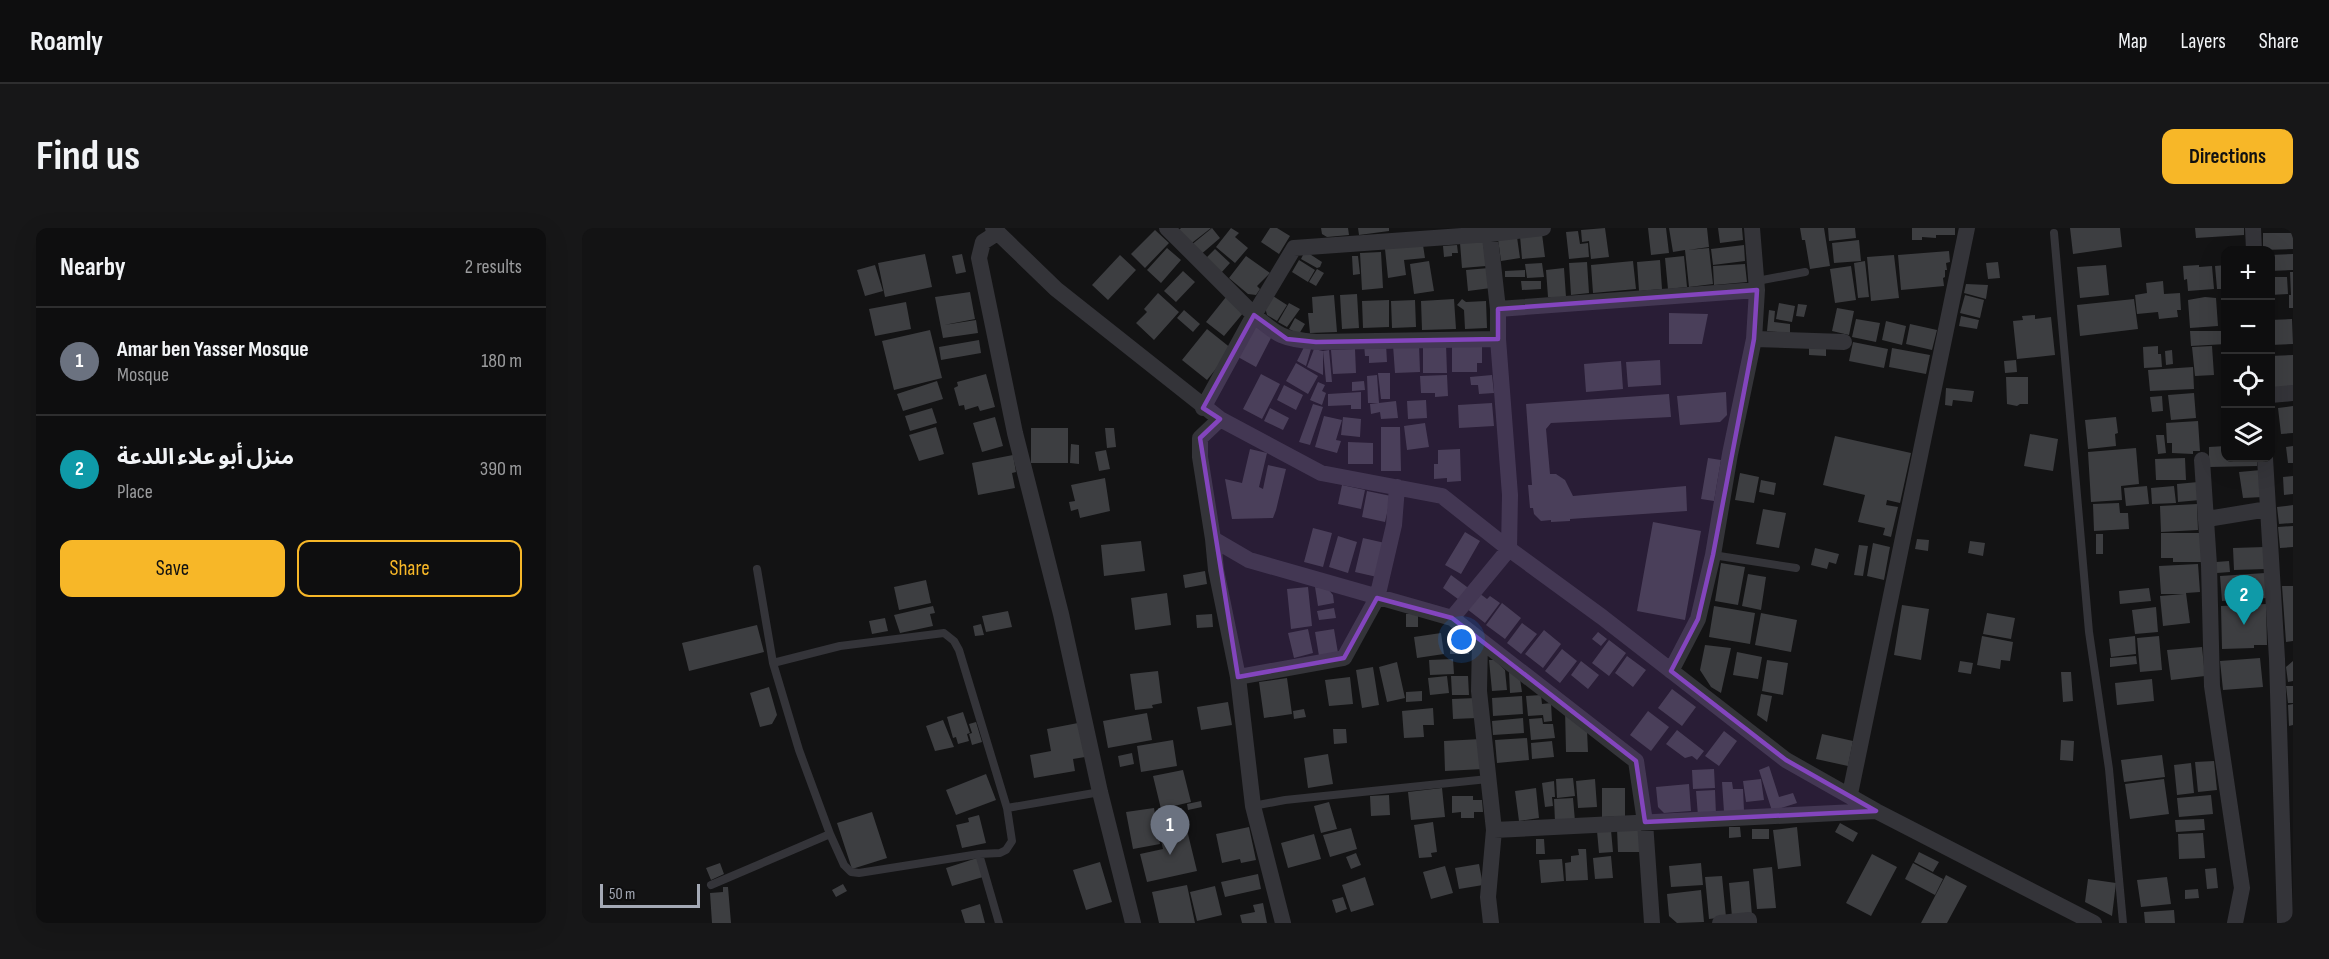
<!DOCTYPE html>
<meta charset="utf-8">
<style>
:root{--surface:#0e0e0f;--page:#171718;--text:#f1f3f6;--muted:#9b9c9e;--line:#2e2e2f;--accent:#f7b728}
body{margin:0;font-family:"Sofia Sans Condensed","Noto Sans Arabic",sans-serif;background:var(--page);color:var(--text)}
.controls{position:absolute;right:18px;top:18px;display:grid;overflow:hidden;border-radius:12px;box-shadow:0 6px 24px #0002}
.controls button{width:54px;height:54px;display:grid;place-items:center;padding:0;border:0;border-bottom:2px solid var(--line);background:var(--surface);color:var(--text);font:30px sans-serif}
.scale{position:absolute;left:18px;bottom:15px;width:100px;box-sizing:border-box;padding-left:6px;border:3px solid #a4a9b5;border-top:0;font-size:16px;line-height:21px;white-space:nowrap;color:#a4a9b5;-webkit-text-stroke:4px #0e0e0f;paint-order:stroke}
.you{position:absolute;left:880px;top:412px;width:21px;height:21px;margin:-15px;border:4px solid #fff;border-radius:50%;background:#1a73e8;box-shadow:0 0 0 9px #1a73e833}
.badge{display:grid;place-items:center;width:39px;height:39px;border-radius:50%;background:var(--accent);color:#fff;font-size:20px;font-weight:700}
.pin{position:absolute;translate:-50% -50px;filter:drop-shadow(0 2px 3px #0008)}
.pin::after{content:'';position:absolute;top:32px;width:21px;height:18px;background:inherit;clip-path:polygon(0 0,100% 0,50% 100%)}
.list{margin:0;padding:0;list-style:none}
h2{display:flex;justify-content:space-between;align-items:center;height:78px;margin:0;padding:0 24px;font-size:26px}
h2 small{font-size:20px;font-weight:400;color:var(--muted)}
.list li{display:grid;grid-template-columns:39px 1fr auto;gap:18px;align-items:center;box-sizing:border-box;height:108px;padding:0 24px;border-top:2px solid var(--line)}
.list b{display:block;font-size:22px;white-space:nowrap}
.list p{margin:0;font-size:20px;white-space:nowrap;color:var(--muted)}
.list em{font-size:20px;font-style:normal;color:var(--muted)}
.actions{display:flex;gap:12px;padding:18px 24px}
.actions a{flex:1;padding:14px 0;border:2px solid var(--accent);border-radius:12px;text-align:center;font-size:21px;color:var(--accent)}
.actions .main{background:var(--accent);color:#111}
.icon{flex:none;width:33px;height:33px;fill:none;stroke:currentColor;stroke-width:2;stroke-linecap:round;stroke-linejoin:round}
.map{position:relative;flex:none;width:1711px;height:695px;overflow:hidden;border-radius:12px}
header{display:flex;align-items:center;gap:36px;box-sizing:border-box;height:84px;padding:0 30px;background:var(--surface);border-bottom:2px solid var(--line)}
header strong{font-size:28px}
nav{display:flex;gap:33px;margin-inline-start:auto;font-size:21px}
.intro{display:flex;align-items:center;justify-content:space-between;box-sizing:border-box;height:144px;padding:0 36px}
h1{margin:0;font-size:42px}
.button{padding:15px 27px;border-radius:12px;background:var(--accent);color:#111;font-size:21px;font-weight:700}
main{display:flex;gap:36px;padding:0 36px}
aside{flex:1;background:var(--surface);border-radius:12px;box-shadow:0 6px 24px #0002}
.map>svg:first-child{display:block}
</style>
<header>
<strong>Roamly</strong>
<nav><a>Map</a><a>Layers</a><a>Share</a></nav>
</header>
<div class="intro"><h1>Find us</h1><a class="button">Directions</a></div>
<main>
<aside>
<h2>Nearby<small>2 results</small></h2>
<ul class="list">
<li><span class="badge" style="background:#6b7280">1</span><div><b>Amar ben Yasser Mosque</b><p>Mosque</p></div><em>180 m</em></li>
<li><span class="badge" style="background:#0f9aa8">2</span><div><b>منزل أبو علاء اللدعة</b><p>Place</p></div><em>390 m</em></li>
</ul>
<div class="actions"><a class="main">Save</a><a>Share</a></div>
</aside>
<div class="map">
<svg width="1711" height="695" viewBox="0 0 1711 695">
<rect width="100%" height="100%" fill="#131314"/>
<path fill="#3d3e41" d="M599,0H629L606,18L595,4Z
M630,0L638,10L617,28L608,18Z
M649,0L657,5L653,9L666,20L653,35L634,19Z
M688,0H695L708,8L697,26L679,14Z
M739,0H766L767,7L745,9L740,6Z
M776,0H807V3L777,7Z
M1023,0L1027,29L1009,31L1007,13L1000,14L999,2Z
M1066,0H1084L1087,25L1069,27Z
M1087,0H1125L1127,19L1106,22L1127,20L1131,56L1107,59L1103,22L1091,24Z
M1136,0H1160L1161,12L1138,15Z
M1218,0H1242L1248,38L1228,41L1223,12H1220Z
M1246,0H1273L1274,10L1247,13Z
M1330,0H1373V7H1354V10L1340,9V12H1330Z
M1488,0H1538L1540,19L1491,26Z
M1613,0H1662V7L1614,10Z
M573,2L587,15L563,40L549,26Z
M996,3L998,16L1006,15L1007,29L987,31L984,4Z
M1681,5H1711V21L1681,22Z
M960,6L963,29L940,31L938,8Z
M935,9L938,30L919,33L916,11Z
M1277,12L1279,33L1252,35L1250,15Z
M901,13L904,38L880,40L878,15Z
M841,17L843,30L822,32L824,47L806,50L803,21Z
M875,17L876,25H870V28L862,29L861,18Z
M1162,17L1163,33L1131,37L1129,21Z
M585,20L599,32L579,55L565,42Z
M633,21L648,35L639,45L623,31Z
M723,23L740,34L738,39L735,40L719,31Z
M1367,23L1368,34L1364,35L1365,42H1363V49L1361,50L1362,58L1319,62L1316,27Z
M799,24L801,60L780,62L778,25Z
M343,26L350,59L303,69L296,35Z
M380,26L384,44L374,46L370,28Z
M1711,26V42L1688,43V27Z
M538,27L554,42L526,72L510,57Z
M1312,27L1317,70L1289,73L1285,29Z
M664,28L688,45L675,58L678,61L674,67L666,66L647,50Z
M770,28H776L778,46L771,47Z
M1102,28L1105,59L1086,61L1083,30Z
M717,32L733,42L726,54L710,44Z
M1078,32L1080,61L1057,63L1055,34Z
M847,33L852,63L832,66L828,36Z
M1051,33L1054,61L1011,65L1009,37Z
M1283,33L1287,69L1276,70L1272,35Z
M1005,34L1007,65L989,67L987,35Z
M1416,34L1418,50L1406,51L1404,35Z
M960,35L962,49L945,50L943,36Z
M1163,36L1165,54L1132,57L1131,38Z
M293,37L301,63L283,68L275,42Z
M1524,37L1527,67L1498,70L1495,39Z
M1617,37V39L1630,38L1632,61L1606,63L1605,51L1602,52L1601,38Z
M1644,37V61H1635L1633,38Z
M1269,38L1274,72L1253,75L1248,41Z
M907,40L909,60L886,63L884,42Z
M982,40L984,69H966L964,42Z
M735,41L742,45L734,58L727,54Z
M943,42V49H923V43Z
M601,43L613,54L594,74L582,63Z
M1708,44H1711V80H1707V67H1709Z
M1688,49H1705L1706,66L1688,67Z
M939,53H959V61L940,62Z
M1581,53L1582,66L1598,65L1599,82H1595L1596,89L1577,91L1576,84L1555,86L1553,67L1565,65L1564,55Z
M1384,56L1406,57L1404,71L1382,65Z
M388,64L393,91L362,97L394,92L396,105L361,110L353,69Z
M576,65L597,84L572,112L554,95L565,84L562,81Z
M775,66L777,100L760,101L758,67Z
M752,67L755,104L728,105L726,85H731L730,69Z
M1383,67L1402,72L1398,90L1378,85Z
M691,68L705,77L695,93L685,87L683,79Z
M644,69L662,84L642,108L624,94Z
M1623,69L1634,70L1636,98L1608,100L1606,72Z
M872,71L874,101L840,102L839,73Z
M880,71L884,74L904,73L905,100L883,101L882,82L875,77Z
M1552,71L1556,101L1498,108L1495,77Z
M1640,71H1644V116L1609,118L1608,103H1639V95L1642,94Z
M807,72V99L781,100L780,73Z
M833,72L834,99L810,100L809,73Z
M324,74L329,101L293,108L287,81Z
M707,75L718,81L705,99L696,94Z
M1197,75L1213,78L1210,94L1194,91Z
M1216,76L1225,77L1222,89L1214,88Z
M1255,80L1272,83L1267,107L1250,103Z
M602,82L618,96L611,104L595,90Z
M1187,82L1193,83L1192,94L1208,96V105L1185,103Z
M1087,85L1126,86L1120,116H1087Z
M1453,87V91L1469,89L1473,127L1435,131L1431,93L1441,92L1440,88Z
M1379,88L1397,92L1395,101L1377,98Z
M713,90L723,96L717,106L707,101Z
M1274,91L1298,95L1294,114L1270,109Z
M1710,91L1711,116L1688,117V92Z
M1304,93L1324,98L1320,117L1300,112Z
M1328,96L1355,102L1350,122L1324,116Z
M672,98L690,108L674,139L656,129Z
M625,101L650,121L625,152L600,132Z
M348,102L360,150L312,162L300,113Z
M397,112L399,125L359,132L357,119Z
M1271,114L1306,121L1302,140L1267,133Z
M782,116H804L805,134L787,135V128H783Z
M837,116L838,144L813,145L811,117Z
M841,116H864L865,145H841Z
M870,117L900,118V135H895V144H870Z
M1576,118V126H1579L1580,139L1562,140L1561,119Z
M1630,118L1632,147L1613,148L1610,119Z
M722,119L729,121L724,138L715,133Z
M1227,120L1244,121V128L1227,127Z
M1310,120L1348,127L1344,146L1307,139Z
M732,121L741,123V147L725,139Z
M773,121L774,145L751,146L749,122Z
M747,122L750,154H744L741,123Z
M1590,122L1591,136L1584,137L1583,123Z
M1711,127V163L1690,164L1688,128Z
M1078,132L1079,157L1046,159L1044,134Z
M1434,132L1435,144L1423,145L1422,133Z
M1039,133L1041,161L1004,164L1002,136Z
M714,135L736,148L726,166L704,153Z
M1611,139L1612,161L1568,163L1566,142Z
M796,145H808V171H799Z
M404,146L413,179L398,183L396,178L383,182L382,177L377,178L372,160L376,158L375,154Z
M679,146L698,156L680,191L661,181Z
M795,147L797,175H786L785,148Z
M865,147L866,168L853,169V165H839L838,148Z
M910,147L912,165L897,166L896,157H889L888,149Z
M1424,149H1446V176H1438L1435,178L1425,176Z
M355,153L361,171L321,183L315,166Z
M782,153L783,162L770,163V154Z
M736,154L743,157L740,163L744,165L740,177L728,172Z
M702,157L721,167L714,182L695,172Z
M1364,160L1392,163L1390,174L1371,172L1370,178L1363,177Z
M779,164V181H769V177L746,178V166Z
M1144,164L1145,187L1138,194L1098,197L1095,168Z
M1612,165L1614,190L1589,192L1586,167Z
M1087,166L1089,189L969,195L964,201L968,246H974L983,252L991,268L1104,258L1105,283L988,291V293L969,294V292L959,293L952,286L951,280H948L946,257H950L944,176Z
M1580,168L1581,183L1570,184L1568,169Z
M844,172L845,190L826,191L825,173Z
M814,173L816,190L799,191L798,184L789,186L788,176Z
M910,175L912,198L877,200L876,177Z
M731,176L741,179L728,217L717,214Z
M1711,178V205L1699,206L1696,180Z
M350,180L355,195L328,203L323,188Z
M688,180L707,190L701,202L682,193Z
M742,188L760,192L754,212L759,213L755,225L733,219Z
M413,189L421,218L400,224L391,195Z
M761,189L779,191L778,209L759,207Z
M1534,189L1536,205L1533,206L1534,218L1506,221L1503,192Z
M1616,193L1618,223H1611V226L1590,225V215H1585L1584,195Z
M843,195L847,219L825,222L822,198Z
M354,199L362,226L337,233L327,207Z
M799,199H818L819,243H799Z
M449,200H486V235H449Z
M523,200H532L534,219L525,220Z
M1448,206L1476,211L1471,243L1442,238Z
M1574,207H1582L1584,225L1576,226Z
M1253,208L1329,225L1318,275L1305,272L1304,277L1316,279L1309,309L1301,307L1303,300L1276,294L1283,267L1241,257Z
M766,214L791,215V236H766Z
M489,216L497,217V236L488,235Z
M1644,218V230H1675V238L1627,239V219Z
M1711,218V235H1706L1704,219Z
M1554,220L1557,256L1539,258L1540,272L1509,274L1506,224Z
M668,221L685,225L677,259L681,261L686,237L704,241L694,282L691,290L650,291L643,251L660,255Z
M878,221L879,253L865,254V250L852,251V236H856V222Z
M524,222L528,241L517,243L513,224Z
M431,227L434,244L430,245L433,260L396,267L390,235Z
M1126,230L1139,232L1132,273L1119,271Z
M1603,230L1604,252H1574L1573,231Z
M1679,242L1681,269L1661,270L1657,244Z
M1158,245L1177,249L1172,275L1153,272Z
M1711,248V266L1702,267L1701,249Z
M523,250L528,283L498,290L496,281L489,283L487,274L493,273L489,257Z
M1179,252L1194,255L1192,267L1177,264Z
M1616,254L1618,272L1596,274L1595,256Z
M760,257L783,262L779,281L756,276Z
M1565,258L1567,276L1544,278L1542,260Z
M1592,258L1594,275L1570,276L1569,260Z
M785,263L809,268L803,294L780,289Z
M1537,275L1538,285H1546L1547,301L1512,303L1511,276Z
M1615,276L1616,302L1579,304L1578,278Z
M1711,277V295L1697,296L1695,279Z
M1181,281L1204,285L1197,320L1174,316Z
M1071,294L1119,303L1103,392L1055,383Z
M1711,298V319L1698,320L1696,299Z
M731,300L750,305L741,339L722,334Z
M883,304L898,313L879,346L863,337Z
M1579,305H1624V334H1591V330H1579Z
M1514,306H1521V326H1514Z
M756,308L775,314L766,345L747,339Z
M781,310L803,315L795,349L773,344Z
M1335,311L1347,312L1346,323L1333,321Z
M559,313L563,343L522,348L519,317Z
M1388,313L1403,315L1401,328L1386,325Z
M1291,315L1308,319L1302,352L1285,348Z
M1277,317L1286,318L1281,348L1272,347Z
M1683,319L1684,341L1652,342L1651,320Z
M1233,320L1257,326L1254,336L1247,334L1245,341L1229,337Z
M1647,333L1648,344L1635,345L1634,334Z
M1139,335L1163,339L1156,377L1133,373Z
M1616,336L1618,364L1604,365L1608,395L1581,398L1578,368L1602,366H1579L1577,338Z
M623,343L625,356L603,360L601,347Z
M1683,345L1685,370L1640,373L1638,348Z
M1166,346L1184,349L1179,382L1160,378Z
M869,347L889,362L880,374L861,360Z
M344,352L349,375L317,382L312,359Z
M1700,358H1711V413L1704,414Z
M726,359L730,398L709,401L705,361Z
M733,359L746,361L751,367L752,375L736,378Z
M1567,360L1569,373L1538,376L1537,363Z
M585,365L589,397L553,402L549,370Z
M897,365L905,371L908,368L918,375L903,395L885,381Z
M920,375L939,390L923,411L904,397Z
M1684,376L1685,417H1672V420L1640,421L1639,378Z
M1320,377L1347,381L1339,432L1312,427Z
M351,378L353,385L348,386L351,398L318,405L312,387Z
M1132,378L1173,385L1168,416L1127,409Z
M1574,379L1576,404L1553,406L1550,382Z
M752,380L754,390L737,392L735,383Z
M426,383L430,399L404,404L400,388Z
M1179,385L1215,392L1209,424L1173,417Z
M1405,385L1433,390L1429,411L1401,406Z
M630,386L631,399L615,400L614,387Z
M824,386H836V399H824Z
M303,390L306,403L290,406L287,393Z
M940,395L955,406L939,426L925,415Z
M399,396L402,407L393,408L391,398Z
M175,397L182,424L107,443L100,415Z
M726,401L731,425L712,430L706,405Z
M752,401L756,425L737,428L733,404Z
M962,402L979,416L961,440L943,426Z
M1016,404L1025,411L1019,418L1010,411Z
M859,405L862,426L835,430L832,409Z
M868,408H887V426H868Z
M1400,408L1431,414L1428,433L1419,432L1418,441L1395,437Z
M1553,408L1554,426L1529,429L1527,411Z
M1577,408L1580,442L1558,444L1555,410Z
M1027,412L1044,425L1027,448L1010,435Z
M1123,417L1149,420L1139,465L1129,459L1118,442Z
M1620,419L1623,448L1589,452L1585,422Z
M980,421L995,433L978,455L963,443Z
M1155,424L1180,429L1176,451L1151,447Z
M1045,428L1064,442L1051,459L1033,445Z
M1554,428L1555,436L1528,439V430Z
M1678,430L1681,459L1641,462L1638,433Z
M871,431L872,446L848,447L847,432Z
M907,432H913L923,442L925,462L910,463Z
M1185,432L1206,435L1201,467L1180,463Z
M999,433L1017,447L1006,461L989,447Z
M1378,433L1391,435L1389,446L1376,444Z
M1711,433V453L1706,454L1704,439Z
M815,434L823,470L805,474L797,439Z
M791,439L797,477L780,480L774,442Z
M576,443L580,475L570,477L571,480L553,482L548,446Z
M927,444L938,451L940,464L928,465Z
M1479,444H1489L1491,473L1481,474Z
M865,448L867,465L848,467L846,450Z
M869,448H886L887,467H870Z
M768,449L771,476L747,478L743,452Z
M705,450L710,486L682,490L677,454Z
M1570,451L1572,473L1535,477L1533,455Z
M1704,458H1711V475H1706Z
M187,459L195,487L190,496L178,499L168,465Z
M1090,461L1114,479L1100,498L1076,480Z
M840,463V473L824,474V464Z
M1179,466L1190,468L1185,494L1175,487Z
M959,467L960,476L969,475L970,493L962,494L961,487L946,488L944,468Z
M940,468L941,486L911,488L910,470Z
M894,470L895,490L871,491L870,471Z
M646,474L650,497L619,502L615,479Z
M1711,476V497L1707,498L1706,477Z
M851,480L852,497H841L842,509L822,510L820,483Z
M722,481L724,489L712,491L711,483Z
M983,481L1005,502L1006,524H984Z
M1066,483L1087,499L1069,523L1048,507Z
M381,484L388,505L385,506L387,513L376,516L374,509L371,510L365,489Z
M565,485L570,512L526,520L521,493Z
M941,490L942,505L911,507L910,493Z
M960,490L961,496H971L973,510L949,512L947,491Z
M361,492L372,519L353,523L344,498Z
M394,494L400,514L390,517L387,506L390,505L387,496Z
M496,495L503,529L491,531L493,543L452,550L448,527L469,523L465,501Z
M751,501H764L765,515L752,516Z
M1095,502L1122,523L1115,532L1110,528L1103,530L1084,516Z
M1142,503L1155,513L1137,538L1123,528Z
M1240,506L1271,513L1266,538L1234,531Z
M945,510L947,532L915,535L913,512Z
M899,511L901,541L863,543L862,513Z
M591,512L595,538L559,544L555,518Z
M1479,512L1492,513L1491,533L1478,532Z
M970,513L972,529L950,531L949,515Z
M550,525L552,536L538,539L536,528Z
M746,526L751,556L726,560L722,530Z
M1580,527L1583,549L1542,554L1539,532Z
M1632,533L1635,562L1616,564L1613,534Z
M1609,535L1612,565L1595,567L1592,537Z
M1187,538L1197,569L1211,565L1215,575L1190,583L1177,542Z
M1132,541L1133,560L1111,561L1110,542Z
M601,542L609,574L579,581L571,548Z
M404,546L414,572L374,587L364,562Z
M991,550L993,568L975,570L974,551Z
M1013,551L1015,579L996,580L994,553Z
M1179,551L1182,572L1164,574L1161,553Z
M1582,551L1587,586L1548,591L1543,556Z
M972,553L973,569H970L971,578L963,579L960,555Z
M1140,554H1150L1151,561H1161L1162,583L1142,584Z
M1107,556L1109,583L1082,585L1076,579L1074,559Z
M860,560L863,589L829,592L826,564Z
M954,560L957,590L937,593L933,563Z
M1020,560H1043V588L1020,589Z
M1133,562L1134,587L1116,588L1114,563Z
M807,567L808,587L789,588L788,568Z
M1629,567L1631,586L1597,589L1595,570Z
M870,568H891V572H900L901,584H892V590H879V584L870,585Z
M991,570L993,593L973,594L972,571Z
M619,573L620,579L606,582L605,576Z
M747,574L755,601L739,605L732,578Z
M572,580L578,616L551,621L544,584Z
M290,584L305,630L270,641L255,595Z
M397,587L404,615L380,620L374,597L387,594L386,590Z
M1622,591L1623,602L1594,604L1593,592Z
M851,594L855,624L849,625L850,629L837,630L832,597Z
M1258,595L1276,605L1271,614L1253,604Z
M667,599L674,632L659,635L658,631L640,635L634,606Z
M1147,599H1158L1159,609L1147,610Z
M1215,599L1219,638L1196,641L1191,602Z
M769,600L775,621L748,629L741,607Z
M1059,600L1060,624H1036L1035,601Z
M1170,601H1187V611H1170Z
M605,602L615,643L565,654L558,626L581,621L578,608Z
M1029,602L1031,624L1017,625L1015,603Z
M1621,605L1623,630L1597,631L1596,606Z
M732,606L739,631L706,640L699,615Z
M954,611H962L963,626H954Z
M996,621H1004L1006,652L984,653L983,635L989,634V628L997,627Z
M1337,624L1357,634L1351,644L1332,634Z
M774,625L779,637L769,641L764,629Z
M1290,626L1315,639L1289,688L1264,675Z
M1029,628L1031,650L1013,651L1011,630Z
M395,630L401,649L370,658L364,640Z
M980,631L982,653L959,655L957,632Z
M518,634L530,674L504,682L491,642Z
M138,635L142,646L129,652L124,640Z
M1119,635L1121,657L1089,659L1087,638Z
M1331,635L1361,651L1353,667L1323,651Z
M897,636L901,657L877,661L873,640Z
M863,638L871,665L849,671L841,644Z
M1190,639L1194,680L1175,681L1171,641Z
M1634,640L1636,660L1625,661L1623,641Z
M676,646L679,661L643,669L639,654Z
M1364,647L1385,658L1365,695H1339Z
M1140,648L1144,689L1127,691L1123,649Z
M783,649L792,677L769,684L760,657Z
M1585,649L1589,676L1559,679L1555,652Z
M1506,651L1534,655L1530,688L1503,674Z
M1167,653L1170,687L1150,689L1147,655Z
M261,656L265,663L254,669L250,662Z
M605,657L613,695H577L570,664Z
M633,658L640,687L615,693L608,664Z
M141,659H146L149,695H130L128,665L141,664Z
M1616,661L1617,670L1603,671V662Z
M1119,662L1122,694L1095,695L1087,688L1085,666Z
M761,669L765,681L754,685L750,672Z
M681,675L685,695H660L658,687L673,684L671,677Z
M398,676L403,695H383L379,682Z
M1592,682L1593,695H1563L1562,684Z"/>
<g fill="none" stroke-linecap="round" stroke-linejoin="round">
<path stroke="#343439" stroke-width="8" d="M1472,5L1507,404L1527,541L1541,695
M1175,53L1223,44
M1131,327L1214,340
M175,341L191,435L217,522L248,606L262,637L269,644L277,645L397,626L418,625L424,622L430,613L425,580L518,564
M191,435L258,418L362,405L372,413L377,422L425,580
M671,578L703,572L906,551
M397,626L417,695
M129,657L248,606"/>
<path stroke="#343439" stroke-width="16" d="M411,0L474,61L638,191L739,245L860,268L927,321L1020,389L1204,532L1294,583L1512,695
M585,0L672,87C696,108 701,111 734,114L916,111
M907,0L916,81V111L928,267L927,321L870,390L1054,533L1063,594L1070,695
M1671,0L1672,22
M415,5L401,14L397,30L433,205L479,386L518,564L551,695
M916,81L1175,62
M1172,111L1262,114
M1688,167L1711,165
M621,180L672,87L712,20L908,6L961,0
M638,191L618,210V229L631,311L634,342L656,449L671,578L701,695
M1683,230L1695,431L1703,695
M1620,232L1627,337L1630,458L1660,660L1653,695
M1625,291L1686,281
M631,311L667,332L870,390
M898,412L897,463L912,602L906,669L909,695
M1089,443L1116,391L1131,327L1148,226L1172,111L1175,62L1170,0
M656,449L762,430L795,370L812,297L815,259
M1268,566L1385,0
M912,602L1294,583
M1138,695L1167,692V695"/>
</g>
<path fill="#8345bd" fill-opacity="0.2" stroke="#8345bd" stroke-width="4.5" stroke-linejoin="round" d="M1175,62L1172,111L1131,327L1116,391L1089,443L1204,532L1294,583L1063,594L1054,533L870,390L795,370L762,430L656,449L618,210L638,191L621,180L672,87L705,111L734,114L916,111V81Z"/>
</svg>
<div class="controls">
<button>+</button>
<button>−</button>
<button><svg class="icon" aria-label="locate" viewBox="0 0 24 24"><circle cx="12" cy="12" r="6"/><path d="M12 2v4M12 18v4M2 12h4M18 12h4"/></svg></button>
<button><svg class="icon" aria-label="layers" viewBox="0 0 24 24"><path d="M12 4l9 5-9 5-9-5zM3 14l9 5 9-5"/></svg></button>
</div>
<div class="scale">50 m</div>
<div class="you"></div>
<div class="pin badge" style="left:588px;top:627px;background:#6b7280">1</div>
<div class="pin badge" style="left:1662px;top:397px;background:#0f9aa8">2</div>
</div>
</main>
